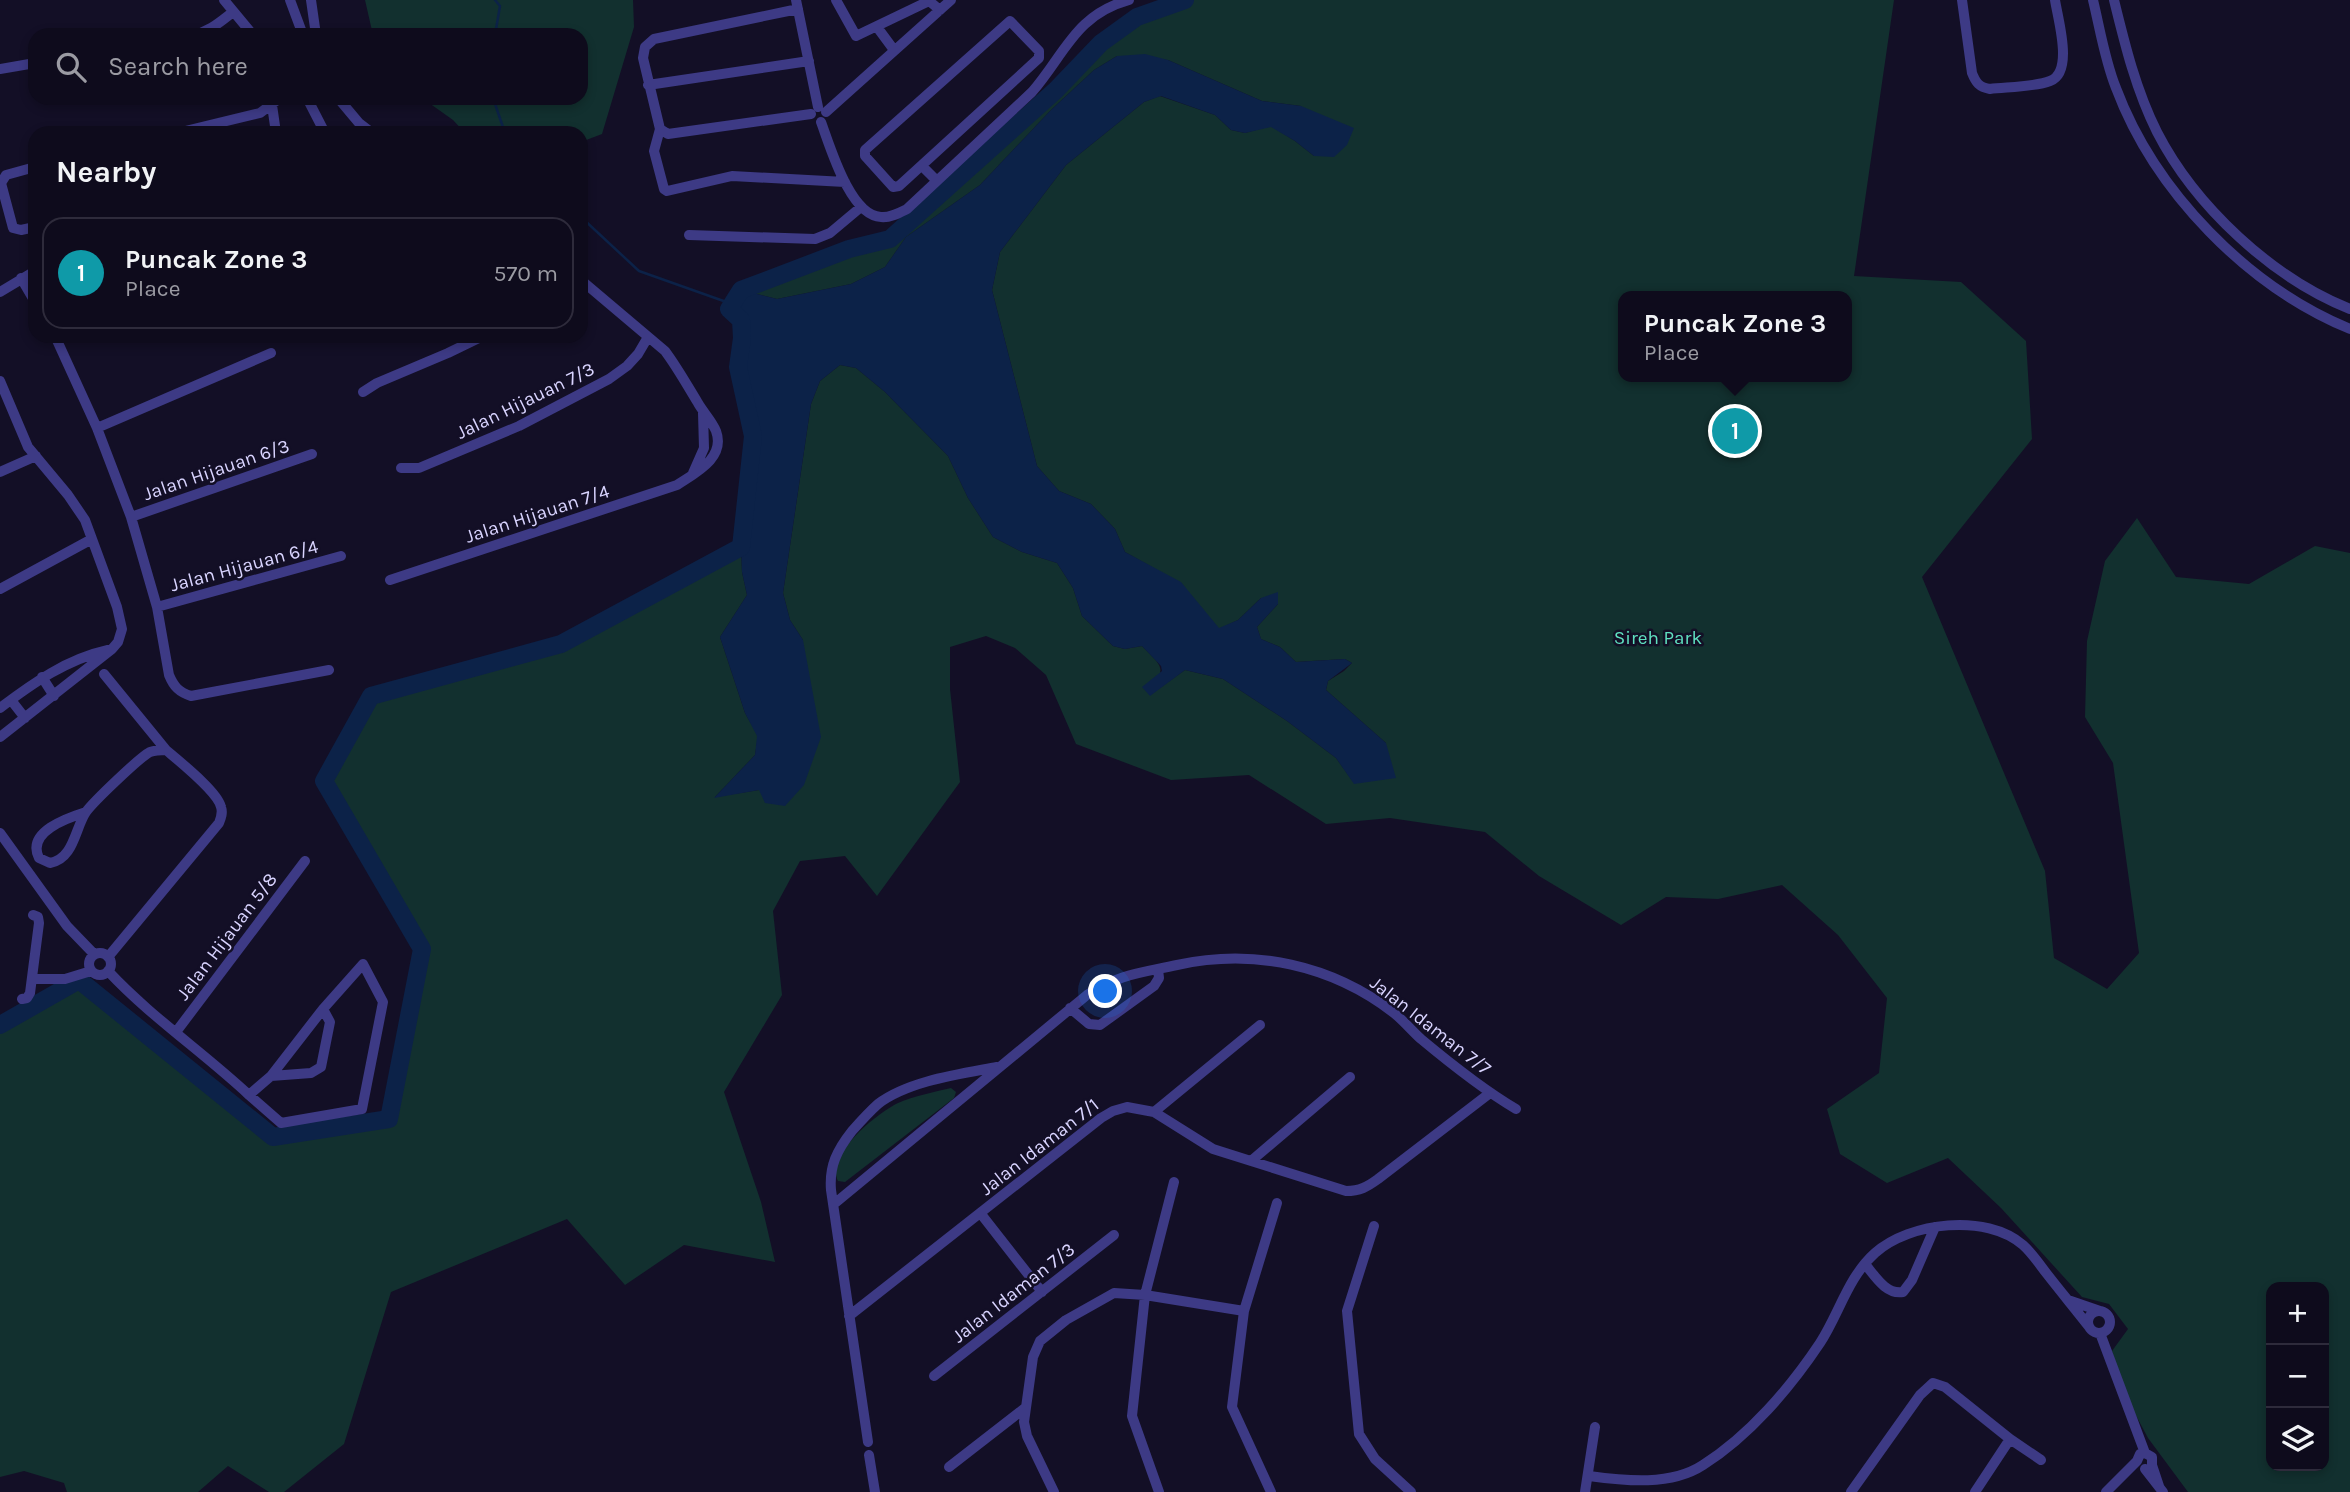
<!DOCTYPE html>
<meta charset="utf-8">
<style>
:root{--surface:#0e0b1c;--page:#171425;--text:#f1f3f6;--muted:#9b9ba3;--line:#2e2b3b;--accent:#00e5ff}
body{margin:0;font-family:Karla,sans-serif;background:var(--page);color:var(--text)}
.controls{position:absolute;right:21px;bottom:21px;display:grid;overflow:hidden;border-radius:14px;box-shadow:0 4px 10px #0003}
.controls button{width:63px;height:63px;display:grid;place-items:center;padding:0;border:0;border-bottom:2px solid var(--line);background:var(--surface);color:var(--text);font:35px sans-serif}
.you{position:absolute;left:1106px;top:992px;width:24px;height:24px;margin:-18px;border:5px solid #fff;border-radius:50%;background:#1a73e8;box-shadow:0 0 0 10px #1a73e833}
.badge{display:grid;place-items:center;width:46px;height:46px;border-radius:50%;background:var(--accent);color:#fff;font-size:23px;font-weight:700}
.pin{position:absolute;translate:-50% -50%;border:4px solid #fff;box-shadow:0 2px 7px #0006}
.popup{position:absolute;left:1618px;top:291px;width:234px;height:91px;box-sizing:border-box;display:grid;place-content:center;border-radius:14px;background:var(--surface);filter:drop-shadow(0 2px 5px #0005);font-size:23px;white-space:nowrap;color:var(--muted)}
.popup b{font-size:26px;color:var(--text)}
.popup::after{content:'';position:absolute;left:50%;top:100%;margin-left:-14px;border:14px solid transparent;border-top-color:var(--surface)}
.list{margin:0;padding:0;list-style:none}
h2{display:flex;justify-content:space-between;align-items:center;height:91px;margin:0;padding:0 28px;font-size:30px}
h2 small{font-size:23px;font-weight:400;color:var(--muted)}
.list li{display:grid;grid-template-columns:46px 1fr auto;gap:21px;align-items:center;box-sizing:border-box;height:112px;margin:0 14px 14px;padding:0 14px;border:2px solid var(--line);border-radius:21px}
.list b{display:block;font-size:26px;white-space:nowrap}
.list p{margin:0;font-size:23px;white-space:nowrap;color:var(--muted)}
.list em{font-size:23px;font-style:normal;color:var(--muted)}
.icon{flex:none;width:38px;height:38px;fill:none;stroke:currentColor;stroke-width:2;stroke-linecap:round;stroke-linejoin:round}
.map{position:relative;flex:none;width:2350px;height:1492px;overflow:hidden}
.search{position:absolute;background:var(--surface);box-shadow:0 4px 10px #0003;left:28px;top:28px;width:560px;height:77px;display:flex;align-items:center;gap:18px;box-sizing:border-box;padding:0 24px;border-radius:21px;color:var(--muted);font-size:26px}
.panel{position:absolute;background:var(--surface);box-shadow:0 4px 10px #0003;left:28px;top:126px;width:560px;height:217px;border-radius:21px}
.map>svg:first-child{display:block}
</style>
<div class="map">
<svg width="2350" height="1492" viewBox="0 0 2350 1492">
<rect width="100%" height="100%" fill="#130f26"/>
<path fill="#12302f" fill-rule="evenodd" d="M365,0H633L634,27L602,134L581,142V133H465L453,120L422,98H581V35H373Z
M1185,0H1894L1854,276L1961,282L2026,341L2032,439L1922,577L2045,871L2054,958L2107,989L2139,953L2113,763L2085,717L2087,641L2105,561L2137,518L2176,577L2249,584L2315,546L2350,553V1492H2188L2148,1438L2124,1393L2112,1351L2128,1329L2109,1304L2082,1297L2001,1208L1948,1158L1887,1183L1840,1154L1827,1109L1879,1073L1887,998L1838,935L1782,885L1718,899L1666,897L1621,925L1539,876L1485,832L1390,818L1326,824L1249,775L1171,780L1076,744L1046,675L1015,648L986,636L950,647V689L960,782L877,896L845,856L800,861L773,911L782,995L724,1092L761,1202L775,1262L684,1245L625,1285L567,1219L391,1292L344,1444L284,1492H269L228,1466L198,1492H67L64,1483L24,1471L0,1477V1025L79,980L273,1137L389,1119L422,949L324,781L371,696L561,644L741,547L742,572L747,595L720,637L745,713L758,736L755,755L715,797L759,790L803,640L790,620L783,593L811,404L820,381L840,365L856,368L885,392L948,456L968,498L993,537L1022,552L1057,563L1073,588L1082,616L1113,646L1125,649L1142,646C1165,670 1165,665 1150,695L1185,670L1223,679L1287,721L1336,758L1354,783L1386,743L1326,690L1328,681L1344,671L1352,663L1345,659L1296,662L1280,647L1261,639L1257,627L1278,604L1261,598L1238,620L1219,629L1150,566L1125,552L1115,529L1091,504L1059,491L1037,466L992,290L1000,252L1066,165L1144,102L1160,96L1215,115L1231,130L1245,133L1271,126L1295,141L1314,156L1301,106L1262,101L1168,60L1117,56L1094,70L1050,111L980,185L906,237L885,267L851,284L777,299L741,290L849,249L891,239L1056,90L1101,43L1137,17ZM1623,296H1847V377H1623ZM2271,1287H2324V1466H2271Z
M951,1088L956,1092L954,1098L845,1182L838,1181C825,1155 876,1114 898,1103C914,1096 934,1092 951,1088Z"/>
<path fill="#0c2248" d="M1145,54L1168,60L1262,101L1301,106L1354,128L1347,145L1334,157L1314,156L1295,141L1271,127L1245,133L1231,130L1215,115L1161,96L1144,102L1066,165L1000,252L992,290L1037,466L1059,491L1091,504L1115,529L1125,552L1181,582L1219,628L1238,620L1261,598L1278,592V604L1257,627L1261,639L1280,647L1296,662L1345,659L1352,663L1328,681L1326,690L1386,743L1396,778L1354,784L1336,758L1287,721L1223,679L1185,670L1150,696L1142,687L1162,671L1161,666L1142,646L1125,649L1113,646L1082,616L1073,588L1057,563L1022,552L993,537L968,498L948,456L885,392L856,368L840,365L820,381L811,404L783,593L790,620L803,640L821,737L804,785L785,806L765,803L759,790L714,798L755,755L757,736L745,713L720,637L747,595L742,572L741,547L753,436L738,367L742,338L741,320L729,309L741,290L777,299L851,284L885,267L906,237L980,185L1050,111L1094,70L1117,56Z"/>
<g fill="none" stroke-linecap="round" stroke-linejoin="round">
<path stroke="#0c2248" stroke-width="2.5" d="M495,35L500,6L495,0
M493,98L505,133
M581,217L639,271L732,304"/>
<path stroke="#0c2248" stroke-width="18" d="M0,1025L79,980L273,1137L389,1119L422,949L324,781L371,696L561,644L741,547L753,436L738,367L742,338L741,320L729,309L741,290L849,249L890,239L1056,90L1101,43L1137,17L1185,0"/>
<path stroke="#3d3a85" stroke-width="10" d="M224,0L253,35
M290,0L303,35
M311,0L316,35
M796,0L818,107
M836,0L856,36L929,1L940,10
M1962,0L1972,73C1976,83 1979,87 1990,89C2007,87 2035,87 2050,81C2074,72 2058,20 2055,0
M2093,0C2100,29 2105,61 2116,88C2155,192 2248,287 2350,329
M2114,0C2125,45 2136,90 2157,132C2195,206 2272,278 2350,309
M798,9L654,39L645,47L643,58L660,129L668,134L811,114
M1010,21L1039,51V58L899,186L893,187L865,156V150Z
M877,27L894,50
M193,35C209,32 220,22 233,12
M0,69L35,63
M648,85L809,61
M307,98L325,133
M338,98L359,123L372,133
M272,105L276,133
M826,112L951,0
M821,122C830,146 850,216 881,217C890,218 899,213 907,209L1032,92C1065,54 1075,15 1129,0
M660,129L654,151L664,189L667,191L732,176L845,182
M177,133L260,113L280,98
M922,166L937,181
M35,167L6,175L1,183L13,228L21,230L35,227
M689,235L815,239L830,233L861,207
M21,278L35,302
M0,292L35,271
M55,336L97,428L131,517L157,607L169,675C174,687 179,692 191,696L329,670
M0,381L28,447L68,495L85,520L117,607L122,629L118,642L112,649L0,737
M363,392L377,383L448,353L483,336
M97,428L271,353
M401,468H419L519,426L609,379L627,366L638,354L648,337
M0,472L36,456
M693,473L704,448L703,413
M131,517L312,454
M390,580L677,485C695,473 726,458 716,431C712,421 703,412 698,403C687,385 677,367 665,351L581,280
M0,589L92,539
M157,607L341,556
M104,674L166,750
M42,677L54,696
M11,700L25,718
M0,708C33,683 67,659 108,650
M86,812C67,818 26,832 39,858L50,863C74,859 75,828 86,812C93,802 140,757 150,752C156,750 161,750 166,750C179,761 218,792 221,807C223,813 221,818 219,823L108,957
M0,833L67,926L94,954
M89 964a11 11 0 1 1 22 0a11 11 0 1 1-22 0Z
M108,971C151,1017 203,1052 249,1095L271,1076L323,1009L363,964L383,1002L362,1109L281,1123L249,1095
M32,979H65L91,971
M22,999L27,998L30,993L39,923L38,917L33,915
M1070,1008L1089,1024L1100,1025L1154,986L1159,978L1158,969
M176,1032L305,861
M271,1076L311,1073L321,1067L330,1022L323,1009
M1154,1112L1260,1025
M1251,1161L1350,1077
M834,1204L1087,995C1119,974 1141,973 1177,965C1254,948 1332,965 1394,1013C1404,1021 1412,1031 1421,1039C1451,1064 1482,1089 1516,1109
M981,1214L1042,1292
M1374,1226L1347,1311L1359,1434L1375,1459L1411,1492
M1865,1264C1875,1276 1886,1295 1903,1292L1912,1280L1935,1227
M2068,1300L2100,1311
M2088 1322a11 11 0 1 1 22 0a11 11 0 1 1-22 0Z
M849,1316L1101,1118L1113,1111L1127,1107L1154,1112L1213,1149L1346,1191C1360,1191 1367,1187 1378,1179L1490,1093
M2100,1333L2145,1453
M934,1376L1114,1235
M868,1442L831,1190C829,1166 837,1150 852,1131C860,1122 869,1112 878,1104C908,1081 960,1074 997,1067
M869,1455L875,1492
M949,1467L1025,1408
M2145,1469L2163,1492
M1589,1476C1626,1481 1671,1486 1703,1465C1749,1436 1790,1388 1820,1343C1839,1314 1848,1277 1875,1253C1910,1222 1986,1213 2023,1245C2032,1253 2040,1265 2047,1274C2061,1292 2076,1310 2090,1328
M1054,1492L1027,1436L1024,1422L1033,1357L1040,1341L1066,1320L1114,1293L1145,1295L1244,1311
M1159,1492L1132,1416L1145,1295L1174,1182
M1271,1492L1232,1407L1244,1311L1277,1203
M1585,1492L1595,1427
M1851,1492L1920,1395L1933,1383L1945,1387L2010,1439L2041,1460
M1975,1492L2010,1439
M2106,1492L2137,1461L2140,1454L2145,1453L2152,1457V1465L2159,1486"/>
</g>
<g text-anchor="middle" stroke-width="5" stroke-linejoin="round" paint-order="stroke">
<g font-size="19" fill="#d9d4ff" stroke="#130f26">
<text transform="translate(525 400) rotate(-26)" y="7">Jalan Hijauan 7/3</text>
<text transform="translate(216 469) rotate(-19)" y="7">Jalan Hijauan 6/3</text>
<text transform="translate(537 513) rotate(-18)" y="7">Jalan Hijauan 7/4</text>
<text transform="translate(244 565) rotate(-15)" y="7">Jalan Hijauan 6/4</text>
<text transform="translate(226 936) rotate(-53)" y="7">Jalan Hijauan 5/8</text>
<text transform="translate(1431 1025) rotate(38)" y="7">Jalan Idaman 7/7</text>
<text transform="translate(1039 1146) rotate(-38)" y="7">Jalan Idaman 7/1</text>
<text transform="translate(1013 1292) rotate(-38)" y="7">Jalan Idaman 7/3</text>
</g>
<g font-size="19" fill="#5fe0c0" stroke="#130f26">
<text x="1658" y="644">Sireh Park</text>
</g>
</g>
</svg>
<div class="controls">
<button>+</button>
<button>−</button>
<button><svg class="icon" aria-label="layers" viewBox="0 0 24 24"><path d="M12 4l9 5-9 5-9-5zM3 14l9 5 9-5"/></svg></button>
</div>
<div class="you"></div>
<div class="pin badge" style="left:1735px;top:431px;background:#0f9aa8">1</div>
<div class="popup"><b>Puncak Zone 3</b>Place</div>
<div class="search"><svg class="icon" aria-label="search" viewBox="0 0 24 24"><circle cx="10" cy="10" r="6"/><path d="M15 15l6 6"/></svg>Search here</div>
<section class="panel">
<h2>Nearby<small></small></h2>
<ul class="list">
<li><span class="badge" style="background:#0f9aa8">1</span><div><b>Puncak Zone 3</b><p>Place</p></div><em>570 m</em></li>
</ul>
</section>
</div>
